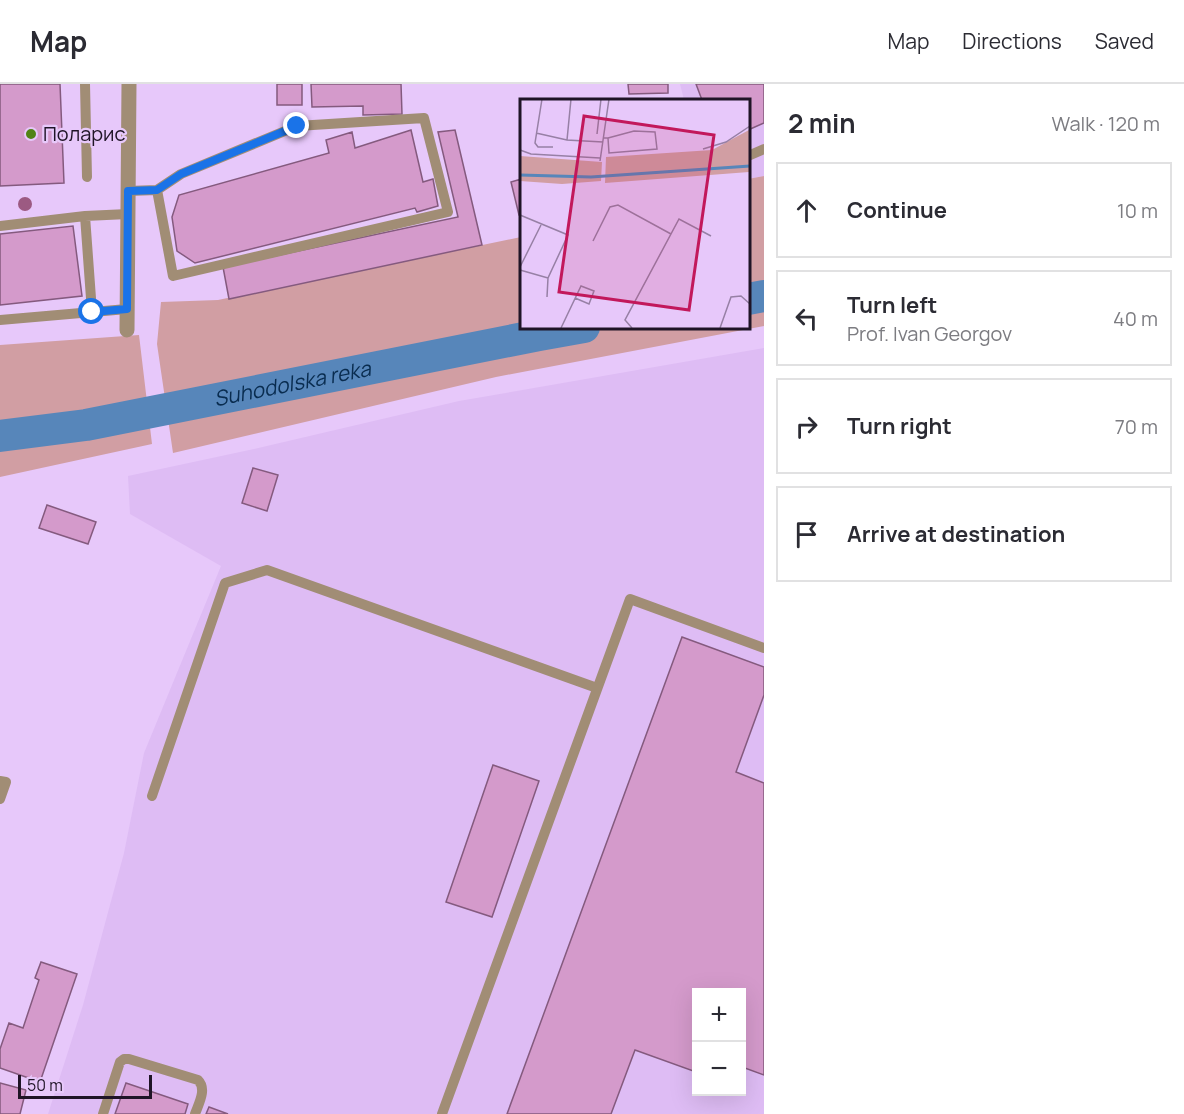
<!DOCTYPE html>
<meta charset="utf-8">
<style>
:root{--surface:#fff;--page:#f7f7f7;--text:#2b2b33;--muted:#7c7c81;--line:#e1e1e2}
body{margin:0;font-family:Manrope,sans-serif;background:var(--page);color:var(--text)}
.controls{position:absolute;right:18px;bottom:18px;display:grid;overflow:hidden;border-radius:0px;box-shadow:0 6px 24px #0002}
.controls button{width:54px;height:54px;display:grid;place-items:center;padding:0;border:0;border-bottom:2px solid var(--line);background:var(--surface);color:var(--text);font:30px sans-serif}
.scale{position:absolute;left:18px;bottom:15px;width:134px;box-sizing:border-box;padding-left:6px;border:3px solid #1f1426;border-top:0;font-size:16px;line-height:21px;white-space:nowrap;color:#1f1426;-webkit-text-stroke:4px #e7c8fa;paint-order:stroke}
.stop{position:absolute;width:18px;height:18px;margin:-14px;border:4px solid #1a73e8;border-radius:50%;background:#fff}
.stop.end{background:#1a73e8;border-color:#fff;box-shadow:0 2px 6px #0008}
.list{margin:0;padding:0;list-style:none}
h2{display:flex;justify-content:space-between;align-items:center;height:78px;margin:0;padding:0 24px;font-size:26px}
h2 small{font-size:20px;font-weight:400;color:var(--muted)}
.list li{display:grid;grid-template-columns:39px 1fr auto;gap:18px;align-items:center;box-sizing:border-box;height:96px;margin:0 12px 12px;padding:0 12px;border:2px solid var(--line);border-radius:0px}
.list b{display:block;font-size:22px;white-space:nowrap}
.list p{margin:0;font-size:20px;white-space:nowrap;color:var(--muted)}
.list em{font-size:20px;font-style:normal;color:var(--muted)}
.icon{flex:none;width:33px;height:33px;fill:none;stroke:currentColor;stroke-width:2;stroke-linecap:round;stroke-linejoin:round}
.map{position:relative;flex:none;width:764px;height:1030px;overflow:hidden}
header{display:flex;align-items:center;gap:36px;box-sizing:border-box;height:84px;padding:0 30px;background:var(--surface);border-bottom:2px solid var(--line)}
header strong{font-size:28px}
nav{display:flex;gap:33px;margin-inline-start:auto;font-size:21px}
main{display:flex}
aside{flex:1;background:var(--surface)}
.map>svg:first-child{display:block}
</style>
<header>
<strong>Map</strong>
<nav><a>Map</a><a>Directions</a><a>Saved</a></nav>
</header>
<main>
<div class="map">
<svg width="764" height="1030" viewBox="0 0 764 1030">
<rect width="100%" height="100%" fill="#e7c8fa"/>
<path fill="#debcf4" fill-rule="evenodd" d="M680,0H764V92L748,95V16H684Z
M764,264V1030H48L83,921L124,769L144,669L221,482L130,430L128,392L254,365L459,317ZM696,908H742V1008H696Z"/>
<path fill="#d19ea3" d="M764,92V242L496,293L173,369L157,260L161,218L218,216L521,153V243H748V95Z
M139,251L152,360L0,393V261Z"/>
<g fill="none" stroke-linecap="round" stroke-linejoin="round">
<g stroke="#5786ba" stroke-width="32">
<path d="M748,215L764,212"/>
<path id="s1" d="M0,352L86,341L539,251L584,243"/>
</g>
</g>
<path fill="#d49acb" stroke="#845a7e" stroke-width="1.5" d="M0,0H60L64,99L0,102Z
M277,0H302V21H277Z
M311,0H401L402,30L363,31V22L312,23Z
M628,0H668V9L629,10Z
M696,0H764V39L748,46V16H702Z
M411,46L423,98L433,95L438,122L417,128L415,124L195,179L177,167L172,133L179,111L329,69L326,56L352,48L355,64Z
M455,46L482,161L229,215L223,183L458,133L438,48Z
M521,95V131H519L511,98Z
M73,142L82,212L0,221V150Z
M253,384L278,391L267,427L242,419Z
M47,421L96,438L88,460L39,444Z
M682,553L764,583V611L736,688L764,699V991L742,983V908H696V988L635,966L611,1030H507Z
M493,681L539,697L492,833L446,818Z
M41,878L77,890L40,998L0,984V965L9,939L23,944L39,896L35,894Z
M0,999L26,1006L20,1030H0Z
M126,999L188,1020L185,1030H115Z
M209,1023L228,1030H206Z"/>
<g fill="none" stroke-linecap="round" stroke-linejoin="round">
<path stroke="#a18d75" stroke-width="10" d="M85,0L87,93
M748,72L764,65
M128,107L157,106L173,192L448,128L424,34L297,42L181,90L157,106
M85,132L92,228
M0,142L85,132L128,130
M0,236L127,225
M0,697L6,698L0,715
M152,712L225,499L267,486L597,604
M103,1030L120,978L124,975H129L198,996C207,1005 199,1019 195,1030
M442,1030L630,515L764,564"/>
<path stroke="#a18d75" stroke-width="15" d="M127,246L129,0"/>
</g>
<circle fill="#9c5a82" cx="25" cy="120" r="7"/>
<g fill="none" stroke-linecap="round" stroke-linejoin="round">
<path stroke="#1a73e8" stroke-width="8" d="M92,228L127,225L128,107L157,106L181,90L297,42"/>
</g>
<circle fill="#518316" stroke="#e7c8fa" stroke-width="2" cx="31" cy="50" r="6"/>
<g text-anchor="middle" stroke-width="4.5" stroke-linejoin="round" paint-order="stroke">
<g font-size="20" fill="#1f1426" stroke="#e7c8fa" text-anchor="start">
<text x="43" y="57">Поларис</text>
</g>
<g font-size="21" font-style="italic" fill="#092c4f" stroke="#e7c8fa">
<text dy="7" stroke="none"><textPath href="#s1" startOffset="297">Suhodolska reka</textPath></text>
</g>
</g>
<g transform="translate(520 15)">
<rect width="230" height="230" fill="#e7c8fa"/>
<path d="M229,31V73L85,84L86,58L192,51ZM0,57L82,63L81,82L42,85L0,82Z" fill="#d19ea3"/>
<path fill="none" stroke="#5786ba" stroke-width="3" d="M0,76L71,78L230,67"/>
<path fill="none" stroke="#9780a5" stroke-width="1.5" d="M22,0L15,44L18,48H33M51,0L47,41L83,43M16,34L47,41M77,35L81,0M83,39H88L89,54L137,50L135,33L114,32L88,39M183,50L206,43L230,27M0,51L11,55L80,59M80,62L89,0M0,116L48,136L28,179L27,198M73,142L90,108L98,106L151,135M0,168L21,126M0,171L28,179M41,229L61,187L74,192L69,205L55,199M112,229L105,221L159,120L191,137M200,229L211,198L221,197L230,205"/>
<path fill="#c2185b" fill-opacity="0.15" stroke="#c2185b" stroke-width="3" d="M64,17L194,36L169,211L39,193Z"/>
<rect width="230" height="230" fill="none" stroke="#1f1426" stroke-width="3"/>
</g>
</svg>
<div class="controls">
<button>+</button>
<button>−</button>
</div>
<div class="scale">50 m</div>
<div class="stop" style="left:92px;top:228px"></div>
<div class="stop end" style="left:297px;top:42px"></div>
</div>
<aside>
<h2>2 min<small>Walk · 120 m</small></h2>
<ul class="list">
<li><svg class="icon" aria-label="ahead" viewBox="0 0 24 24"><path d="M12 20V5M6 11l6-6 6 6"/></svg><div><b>Continue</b></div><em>10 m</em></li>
<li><svg class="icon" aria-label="left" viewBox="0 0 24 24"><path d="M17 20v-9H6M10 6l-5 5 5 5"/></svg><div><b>Turn left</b><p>Prof. Ivan Georgov</p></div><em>40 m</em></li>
<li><svg class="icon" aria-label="right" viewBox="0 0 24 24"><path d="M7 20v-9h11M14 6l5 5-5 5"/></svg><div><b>Turn right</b></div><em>70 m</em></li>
<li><svg class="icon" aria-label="arrive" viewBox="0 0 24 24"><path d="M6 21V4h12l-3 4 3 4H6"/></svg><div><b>Arrive at destination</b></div></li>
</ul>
</aside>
</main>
